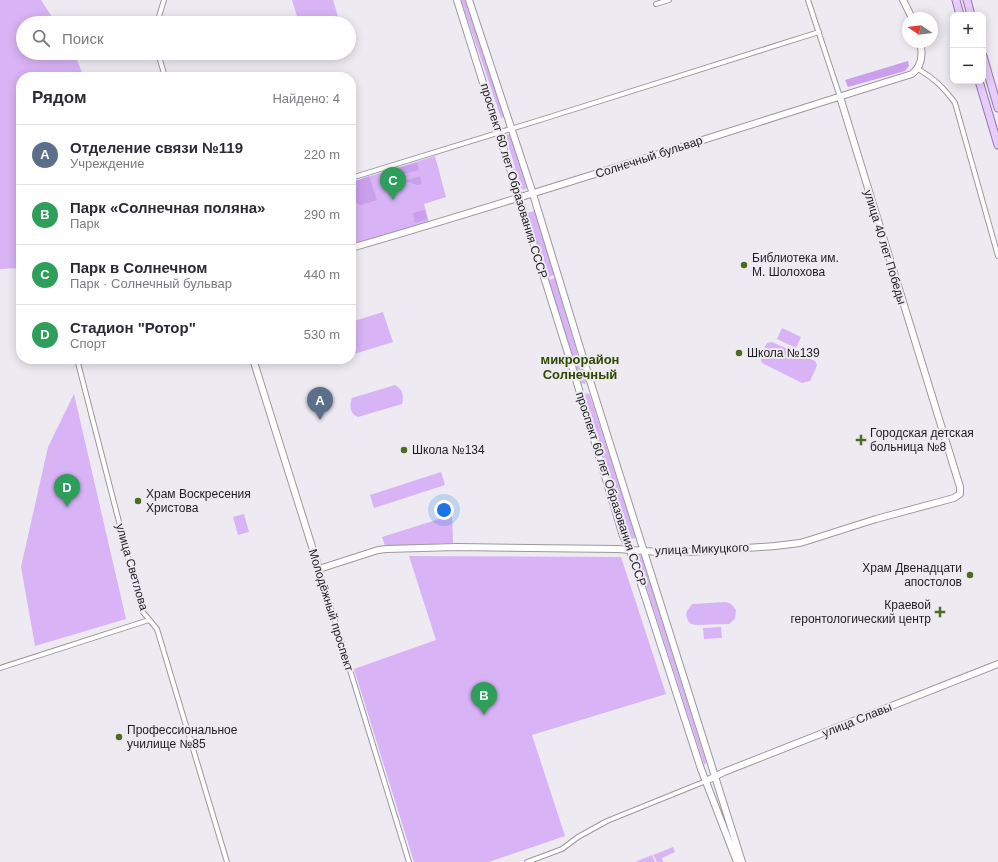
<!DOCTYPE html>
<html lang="ru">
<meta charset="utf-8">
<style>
:root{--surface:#fff;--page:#f7f7f7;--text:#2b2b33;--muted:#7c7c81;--line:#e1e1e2;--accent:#4c6c22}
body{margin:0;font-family:Arial,sans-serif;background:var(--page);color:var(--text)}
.controls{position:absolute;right:12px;top:12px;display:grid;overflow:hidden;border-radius:8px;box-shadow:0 2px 10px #0003}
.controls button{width:36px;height:36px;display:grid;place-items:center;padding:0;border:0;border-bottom:1px solid var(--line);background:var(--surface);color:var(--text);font:20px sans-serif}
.compass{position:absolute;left:902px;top:12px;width:36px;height:36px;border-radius:50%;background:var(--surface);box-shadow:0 2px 10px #0003;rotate:283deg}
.you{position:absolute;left:444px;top:510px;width:14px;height:14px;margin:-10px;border:3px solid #fff;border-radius:50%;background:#1a73e8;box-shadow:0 0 0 6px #1a73e833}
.badge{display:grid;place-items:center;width:26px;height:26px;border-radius:50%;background:var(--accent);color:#fff;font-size:13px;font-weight:700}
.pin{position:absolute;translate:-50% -33px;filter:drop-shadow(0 1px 2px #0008)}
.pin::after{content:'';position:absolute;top:21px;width:14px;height:12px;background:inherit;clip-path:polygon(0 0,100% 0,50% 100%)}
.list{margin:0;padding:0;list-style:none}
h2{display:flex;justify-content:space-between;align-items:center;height:52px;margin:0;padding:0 16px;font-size:17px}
h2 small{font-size:13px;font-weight:400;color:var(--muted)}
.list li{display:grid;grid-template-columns:26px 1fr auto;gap:12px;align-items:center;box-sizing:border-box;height:60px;padding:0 16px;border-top:1px solid var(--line)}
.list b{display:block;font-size:15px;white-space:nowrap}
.list p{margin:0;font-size:13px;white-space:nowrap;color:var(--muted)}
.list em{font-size:13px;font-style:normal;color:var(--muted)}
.icon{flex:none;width:22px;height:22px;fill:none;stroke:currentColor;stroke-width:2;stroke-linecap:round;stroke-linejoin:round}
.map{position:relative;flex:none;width:998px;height:862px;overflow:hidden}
.search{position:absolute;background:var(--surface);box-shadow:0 2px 10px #0003;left:16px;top:16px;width:340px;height:44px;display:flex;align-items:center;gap:10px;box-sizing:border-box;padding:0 14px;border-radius:22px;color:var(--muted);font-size:15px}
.panel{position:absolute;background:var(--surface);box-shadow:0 2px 10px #0003;left:16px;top:72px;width:340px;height:292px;border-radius:16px}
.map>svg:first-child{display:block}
</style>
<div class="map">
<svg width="998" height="862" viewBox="0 0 998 862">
<rect width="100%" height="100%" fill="#eeeaf1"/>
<path fill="#d8b3f5" d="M0,0H41L56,23H23V53H74L84,77H21V268L0,269Z
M292,0H333L340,23H299Z
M461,0H465L504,117L501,118Z
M508,134L511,136L527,186V188L524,190L521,188L506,137Z
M435,156L446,197L424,204L429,222L360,243L356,242L351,232V182Z
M535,211L554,275L547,278L527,213Z
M555,278L579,359L574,361L548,280Z
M383,312L393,342L351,355V322Z
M782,328L801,337L796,348L777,339Z
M772,342L815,361L817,365L816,368L810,381L802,383L762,363L760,357L767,343Z
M580,362L586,380L585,384L581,383L575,363Z
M395,385C403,390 404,395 402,404L358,417C350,414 349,406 352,398Z
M587,393L590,395L636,538L629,539L628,536L586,398L585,395Z
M74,394L126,619L35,646L21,567L48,447Z
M441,472L445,485L374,508L370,495Z
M244,514L249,532L238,535L233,517Z
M452,515L453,543L385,546L382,537Z
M640,554L642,557L706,762L705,765L704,764L637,558Z
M409,556L621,557L666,694L532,735L565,836L489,862H414L354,669L436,640Z
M726,602L731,604L736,610L735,619L729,624L696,625L691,624L688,621L686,615L687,611L692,604Z
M721,627L722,638L704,639L703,628Z
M673,847L675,852L662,858L663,862H657L653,855Z
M652,855L655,862H635Z"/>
<path fill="#ca9feb" d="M908,61L909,66L905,71L848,87L845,80Z
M417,163L419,170L396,176L383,172Z
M369,176L377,200L361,205L352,201L351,196V183Z
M420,176L422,184L417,185L405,181Z
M396,182L398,183L399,189L396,191L394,194L389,196L385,185Z
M425,210L427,219L415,223L413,213Z"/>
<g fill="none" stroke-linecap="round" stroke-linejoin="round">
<defs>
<path id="street" d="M808,0L840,97
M656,4L669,0
M157,23L164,0
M158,53L165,77
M918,69C935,79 944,88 955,103L998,256
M351,178L540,120L819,32
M351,241L353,247
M77,359L142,611L157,629L227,862
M319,569L409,862
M0,668L149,620
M527,862L562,849L578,837L607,821L706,781"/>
<path id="secondary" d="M457,0L571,363L623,536L630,550L701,769L737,862
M469,0L533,194L592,387L742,862
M903,0L912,18
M351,248C539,194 725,132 912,74C922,66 923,54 920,42
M253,359L319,569L378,550L386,549L457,547L618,549L659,552H688L775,546L800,543L810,540L876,519L954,498L960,494V487L840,97
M706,781L724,772L998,664"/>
<path id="primary" d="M956,0L960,15
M967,0L971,15
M983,56L998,108
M979,81L998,145"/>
</defs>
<use href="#street" stroke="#9b989e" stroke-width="6"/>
<use href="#secondary" stroke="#9b989e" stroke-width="8"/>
<use href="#primary" stroke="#9677ad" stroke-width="9"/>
<use href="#street" stroke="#fff" stroke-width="4"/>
<use href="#secondary" stroke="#fff" stroke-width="6"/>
<use href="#primary" stroke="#e6cbfb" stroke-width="7"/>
</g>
<g fill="#4c6c22" stroke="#eeeaf1" stroke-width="1.5">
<circle cx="744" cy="265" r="4"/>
<circle cx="739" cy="353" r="4"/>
<path d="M859 434h4v4h4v4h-4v4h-4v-4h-4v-4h4z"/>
<circle cx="404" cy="450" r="4"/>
<circle cx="138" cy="501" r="4"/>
<circle cx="970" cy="575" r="4"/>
<path d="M938 606h4v4h4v4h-4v4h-4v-4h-4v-4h4z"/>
<circle cx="119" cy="737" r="4"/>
</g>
<g text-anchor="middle" stroke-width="4" stroke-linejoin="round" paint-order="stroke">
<g font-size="12" fill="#1e1d1f" stroke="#eeeaf1">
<text transform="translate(649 157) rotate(-18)" y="4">Солнечный бульвар</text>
<text transform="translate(514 181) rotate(73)" y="4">проспект 60 лет Образования СССР</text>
<text transform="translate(885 247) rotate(73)" y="4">улица 40 лет Победы</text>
<text transform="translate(611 489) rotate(72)" y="4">проспект 60 лет Образования СССР</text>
<text transform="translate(702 549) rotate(-2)" y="4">улица Микуцкого</text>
<text transform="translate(132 567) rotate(74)" y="4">улица Светлова</text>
<text transform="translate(331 610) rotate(73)" y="4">Молодёжный проспект</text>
<text transform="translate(857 720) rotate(-22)" y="4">улица Славы</text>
</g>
<g font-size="12" fill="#1e1d1f" stroke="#eeeaf1" text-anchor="start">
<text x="752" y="262">Библиотека им.<tspan x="752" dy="14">М. Шолохова</tspan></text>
<text x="747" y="357">Школа №139</text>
<text x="870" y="437">Городская детская<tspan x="870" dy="14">больница №8</tspan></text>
<text x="412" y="454">Школа №134</text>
<text x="146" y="498">Храм Воскресения<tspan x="146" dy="14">Христова</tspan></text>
<text x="962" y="572" text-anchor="end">Храм Двенадцати<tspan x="962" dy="14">апостолов</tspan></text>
<text x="931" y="609" text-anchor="end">Краевой<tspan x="931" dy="14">геронтологический центр</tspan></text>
<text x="127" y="734">Профессиональное<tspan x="127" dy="14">училище №85</tspan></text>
</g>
<g font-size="13" font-weight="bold" fill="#2e4900" stroke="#eeeaf1">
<text x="580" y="364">микрорайон<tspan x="580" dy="15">Солнечный</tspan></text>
</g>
</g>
</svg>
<div class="controls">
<button>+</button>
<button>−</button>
</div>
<svg class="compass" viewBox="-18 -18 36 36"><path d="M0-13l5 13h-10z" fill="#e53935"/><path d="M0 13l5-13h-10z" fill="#7c7c81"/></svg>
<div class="you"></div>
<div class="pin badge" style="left:320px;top:420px;background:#5c6f8a">A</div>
<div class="pin badge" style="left:484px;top:715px;background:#2e9e5b">B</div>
<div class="pin badge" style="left:393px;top:200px;background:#2e9e5b">C</div>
<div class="pin badge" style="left:67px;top:507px;background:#2e9e5b">D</div>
<div class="search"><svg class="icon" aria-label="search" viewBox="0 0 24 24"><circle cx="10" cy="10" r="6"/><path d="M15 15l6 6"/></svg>Поиск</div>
<section class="panel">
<h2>Рядом<small>Найдено: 4</small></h2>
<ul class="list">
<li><span class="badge" style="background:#5c6f8a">A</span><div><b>Отделение связи №119</b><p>Учреждение</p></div><em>220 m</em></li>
<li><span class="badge" style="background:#2e9e5b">B</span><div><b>Парк «Солнечная поляна»</b><p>Парк</p></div><em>290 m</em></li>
<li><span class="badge" style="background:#2e9e5b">C</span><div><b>Парк в Солнечном</b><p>Парк · Солнечный бульвар</p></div><em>440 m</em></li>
<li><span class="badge" style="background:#2e9e5b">D</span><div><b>Стадион &quot;Ротор&quot;</b><p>Спорт</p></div><em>530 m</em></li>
</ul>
</section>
</div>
